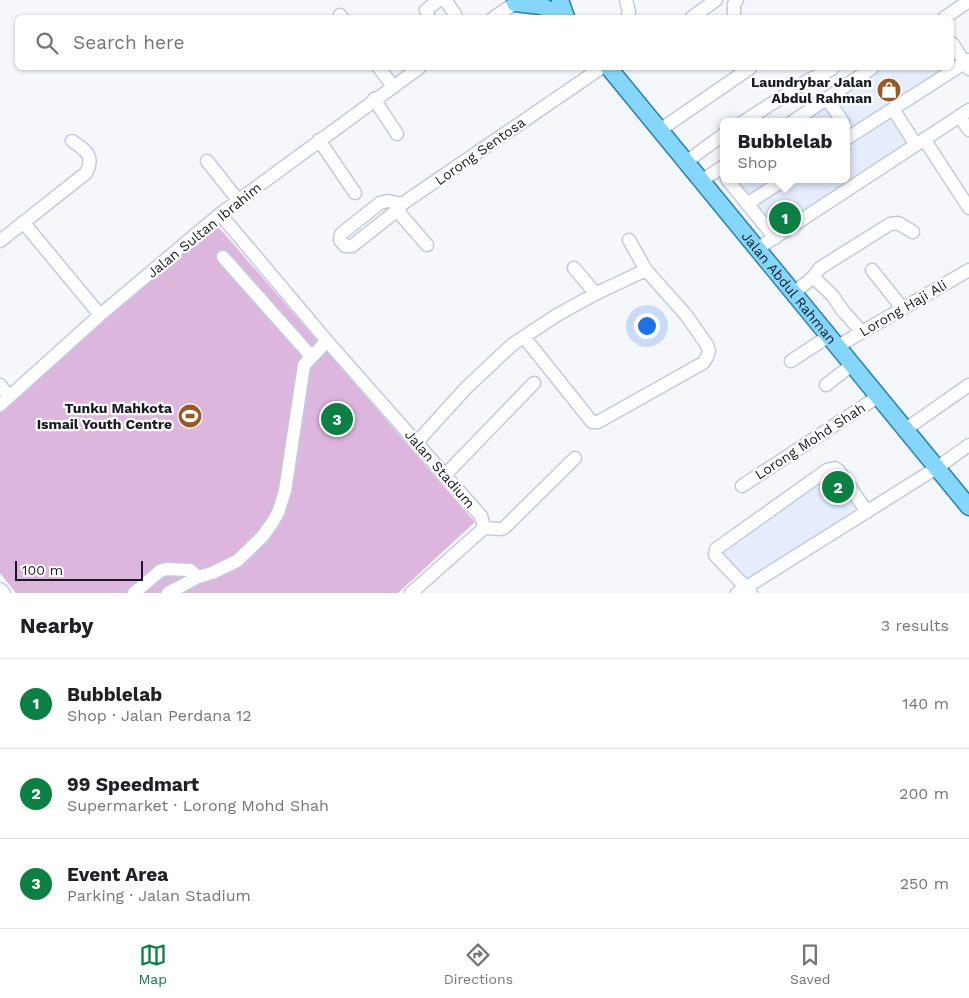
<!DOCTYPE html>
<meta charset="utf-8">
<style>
:root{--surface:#fff;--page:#f6f6f6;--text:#202124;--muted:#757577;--line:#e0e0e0;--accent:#0b8043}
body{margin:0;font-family:"Work Sans",sans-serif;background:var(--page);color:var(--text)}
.scale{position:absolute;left:15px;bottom:12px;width:128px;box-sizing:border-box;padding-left:5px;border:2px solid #181b22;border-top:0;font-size:14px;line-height:18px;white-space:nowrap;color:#181b22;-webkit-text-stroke:4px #fff;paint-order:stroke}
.you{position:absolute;left:646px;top:325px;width:18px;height:18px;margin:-12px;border:4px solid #fff;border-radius:50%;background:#1a73e8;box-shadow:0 0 0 8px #1a73e833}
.badge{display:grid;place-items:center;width:32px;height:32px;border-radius:50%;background:var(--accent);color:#fff;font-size:16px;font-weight:700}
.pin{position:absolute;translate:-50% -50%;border:2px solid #fff;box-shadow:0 1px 5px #0006}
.popup{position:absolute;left:720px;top:118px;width:130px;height:65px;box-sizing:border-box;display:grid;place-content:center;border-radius:8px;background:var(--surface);filter:drop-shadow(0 1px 4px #0005);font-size:16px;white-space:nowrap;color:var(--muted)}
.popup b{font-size:19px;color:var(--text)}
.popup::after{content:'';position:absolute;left:50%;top:100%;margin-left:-10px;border:10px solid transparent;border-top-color:var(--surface)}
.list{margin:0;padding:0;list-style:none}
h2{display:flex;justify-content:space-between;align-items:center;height:65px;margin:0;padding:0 20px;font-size:21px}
h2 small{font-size:16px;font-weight:400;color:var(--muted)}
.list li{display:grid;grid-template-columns:32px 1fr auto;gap:15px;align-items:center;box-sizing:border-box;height:90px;padding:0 20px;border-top:1px solid var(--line)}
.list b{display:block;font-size:19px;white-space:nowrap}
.list p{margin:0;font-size:16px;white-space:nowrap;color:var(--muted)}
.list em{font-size:16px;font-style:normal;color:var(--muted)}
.icon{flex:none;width:28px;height:28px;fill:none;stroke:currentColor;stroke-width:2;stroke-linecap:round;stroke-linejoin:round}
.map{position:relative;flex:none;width:969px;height:593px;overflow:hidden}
.search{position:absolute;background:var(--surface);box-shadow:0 1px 4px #0004;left:15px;right:15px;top:15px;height:55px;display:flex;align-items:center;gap:12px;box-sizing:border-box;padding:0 18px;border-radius:8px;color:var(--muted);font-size:19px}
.sheet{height:335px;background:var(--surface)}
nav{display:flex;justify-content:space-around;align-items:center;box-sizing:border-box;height:70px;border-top:1px solid var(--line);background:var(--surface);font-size:14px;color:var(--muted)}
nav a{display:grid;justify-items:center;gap:2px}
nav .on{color:var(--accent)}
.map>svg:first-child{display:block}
</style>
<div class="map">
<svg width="969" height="593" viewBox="0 0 969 593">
<rect width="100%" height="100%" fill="#f5f7fb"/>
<path fill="#e5edfe" d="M952,49L961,63L890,109L913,144L775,234L731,179H846V122H797L877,68H952Z
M831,470L863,511L745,584L718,554Z"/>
<path fill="#dcb6dd" d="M215,223L475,522L398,593H16L0,573V413Z"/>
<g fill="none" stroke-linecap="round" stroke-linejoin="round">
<defs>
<path id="minor" d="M445,0L455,14
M626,0L629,12L627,18
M340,15L342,18
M429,18L426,10L439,0
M493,18L520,0
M691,18L716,0
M734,18V4L737,0
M944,18L969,1
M952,43L969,69
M379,68L393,86
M374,99L397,134
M827,99L843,122
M893,109L916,145
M959,116L969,130
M743,122L807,81L832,69
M792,122L872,68
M660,130L750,68
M846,139L969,60
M924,139L969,208
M319,140L355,193
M207,161L238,200
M686,162L724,134
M727,179L775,238
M701,181L724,166
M747,204L785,179
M399,209L352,246H345L340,240L341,234L380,203L388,201L402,204
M220,214L327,341L481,516L483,523V529L411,593
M23,222L100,315
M0,241L86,173C95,156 86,150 72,141
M427,245L401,215L399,209L402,204L601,68
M757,249L969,110
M223,257L311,356
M574,268L596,294
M872,270L903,309
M813,277L820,268L890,224L898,223L913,232
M794,293L813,277L832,295L843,311L862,332
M524,337L592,422H598L703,363L707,357L709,351L707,345L686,315L646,270L629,240
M838,346L969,270
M791,361L829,336
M0,385L9,397
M826,385L853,364
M0,405L100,315L220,214L419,68
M906,429L969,385
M417,442L466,388L513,344L557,315L597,293L646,270
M445,475L534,383
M742,486L879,396
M483,528L500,529L504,528L575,458
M0,589L4,593
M134,593L160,571L167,569L190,570L198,577
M168,593L198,577L212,573L237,561L262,537L272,523L278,513L285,491L304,365L327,341
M737,593L938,467L969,445
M751,593L715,555L716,549L827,470L835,468L839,471L867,512"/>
<g id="major">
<path d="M517,0L515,3L541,6L566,17"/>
<path d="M560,0L566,17"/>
<path id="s1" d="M609,68L969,507"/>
</g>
</defs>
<use href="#minor" stroke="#c1cbdf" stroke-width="15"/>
<use href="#major" stroke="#2983ae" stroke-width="19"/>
<use href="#minor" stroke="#fff" stroke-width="12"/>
<use href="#major" stroke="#84d6fb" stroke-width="16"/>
</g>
<defs>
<symbol id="shop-disc" viewBox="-11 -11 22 22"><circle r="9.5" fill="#9a5924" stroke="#fff"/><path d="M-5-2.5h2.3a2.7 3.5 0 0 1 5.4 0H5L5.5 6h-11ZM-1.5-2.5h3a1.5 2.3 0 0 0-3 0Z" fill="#fff"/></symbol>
<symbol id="stadium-disc" viewBox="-11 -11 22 22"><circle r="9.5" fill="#9a5924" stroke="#fff"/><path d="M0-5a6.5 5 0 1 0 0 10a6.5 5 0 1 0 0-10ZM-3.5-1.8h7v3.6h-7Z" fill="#fff"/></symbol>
</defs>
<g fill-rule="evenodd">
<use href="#shop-disc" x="875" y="76" width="28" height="28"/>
<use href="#stadium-disc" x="176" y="402" width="28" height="28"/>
</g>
<g text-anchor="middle" stroke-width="4.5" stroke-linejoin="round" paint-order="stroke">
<g font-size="14" font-weight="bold" fill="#181b22" stroke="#fff" text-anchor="end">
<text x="872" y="87">Laundrybar Jalan<tspan x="872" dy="16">Abdul Rahman</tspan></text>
<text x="172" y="413">Tunku Mahkota<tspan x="172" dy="16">Ismail Youth Centre</tspan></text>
</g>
<g font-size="14" fill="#181b22" stroke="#fff">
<text transform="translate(480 151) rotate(-35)" y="5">Lorong Sentosa</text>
<text transform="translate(204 230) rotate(-39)" y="5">Jalan Sultan Ibrahim</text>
<text dy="5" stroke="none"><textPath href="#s1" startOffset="284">Jalan Abdul Rahman</textPath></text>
<text transform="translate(903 308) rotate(-30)" y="5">Lorong Haji Ali</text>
<text transform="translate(810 441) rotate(-33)" y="5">Lorong Mohd Shah</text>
<text transform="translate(440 469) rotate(49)" y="5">Jalan Stadium</text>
</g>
</g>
</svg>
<div class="scale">100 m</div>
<div class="you"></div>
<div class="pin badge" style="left:785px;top:218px">1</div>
<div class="popup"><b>Bubblelab</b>Shop</div>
<div class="pin badge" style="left:838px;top:487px">2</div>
<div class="pin badge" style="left:337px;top:419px">3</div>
<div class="search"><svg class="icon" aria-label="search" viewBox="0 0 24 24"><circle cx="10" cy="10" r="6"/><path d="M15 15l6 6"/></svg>Search here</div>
</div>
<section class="sheet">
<h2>Nearby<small>3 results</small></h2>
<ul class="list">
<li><span class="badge">1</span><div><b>Bubblelab</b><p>Shop · Jalan Perdana 12</p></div><em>140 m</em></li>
<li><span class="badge">2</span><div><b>99 Speedmart</b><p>Supermarket · Lorong Mohd Shah</p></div><em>200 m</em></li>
<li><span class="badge">3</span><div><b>Event Area</b><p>Parking · Jalan Stadium</p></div><em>250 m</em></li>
</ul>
</section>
<nav>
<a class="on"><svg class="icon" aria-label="map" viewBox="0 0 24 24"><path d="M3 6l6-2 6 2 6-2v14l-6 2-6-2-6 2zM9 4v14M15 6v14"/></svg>Map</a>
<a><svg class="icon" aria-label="directions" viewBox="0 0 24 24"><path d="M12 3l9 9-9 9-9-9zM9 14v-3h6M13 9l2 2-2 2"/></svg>Directions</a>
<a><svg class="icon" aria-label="saved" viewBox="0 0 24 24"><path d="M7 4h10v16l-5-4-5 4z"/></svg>Saved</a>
</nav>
